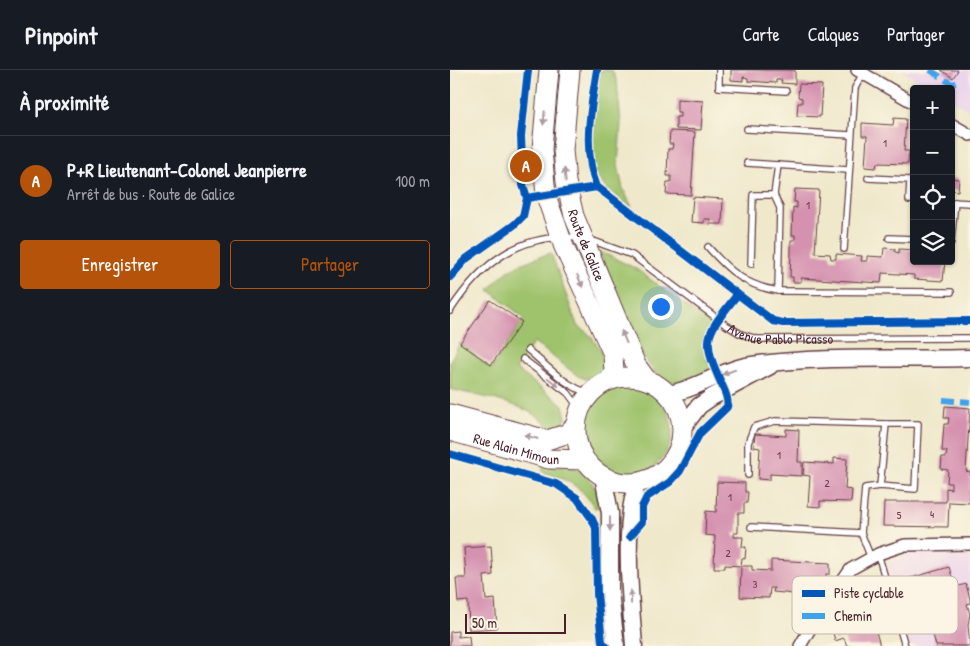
<!DOCTYPE html>
<html lang="fr">
<meta charset="utf-8">
<style>
:root{--surface:#171b24;--page:#242831;--text:#f1f3f6;--muted:#9ea1a6;--line:#363941;--accent:#b45309}
body{margin:0;font-family:"Patrick Hand",sans-serif;background:var(--page);color:var(--text)}
.controls{position:absolute;right:15px;top:15px;display:grid;overflow:hidden;border-radius:5px;box-shadow:0 1px 4px #0004}
.controls button{width:45px;height:45px;display:grid;place-items:center;padding:0;border:0;border-bottom:1px solid var(--line);background:var(--surface);color:var(--text);font:25px sans-serif}
.scale{position:absolute;left:15px;bottom:12px;width:101px;box-sizing:border-box;padding-left:5px;border:2px solid #4a1f2b;border-top:0;font-size:14px;line-height:18px;white-space:nowrap;color:#4a1f2b;-webkit-text-stroke:4px #fcf5e5;paint-order:stroke}
.you{position:absolute;left:210px;top:236px;width:18px;height:18px;margin:-12px;border:4px solid #fff;border-radius:50%;background:#1a73e8;box-shadow:0 0 0 8px #1a73e833}
.badge{display:grid;place-items:center;width:32px;height:32px;border-radius:50%;background:var(--accent);color:#fff;font-size:16px;font-weight:700}
.pin{position:absolute;translate:-50% -50%;border:2px solid #fff;box-shadow:0 1px 5px #0006}
.list{margin:0;padding:0;list-style:none}
h2{display:flex;justify-content:space-between;align-items:center;height:65px;margin:0;padding:0 20px;font-size:21px}
h2 small{font-size:16px;font-weight:400;color:var(--muted)}
.list li{display:grid;grid-template-columns:32px 1fr auto;gap:15px;align-items:center;box-sizing:border-box;height:90px;padding:0 20px;border-top:1px solid var(--line)}
.list b{display:block;font-size:19px;white-space:nowrap}
.list p{margin:0;font-size:16px;white-space:nowrap;color:var(--muted)}
.list em{font-size:16px;font-style:normal;color:var(--muted)}
.actions{display:flex;gap:10px;padding:15px 20px}
.actions a{flex:1;padding:11px 0;border:1px solid var(--accent);border-radius:5px;text-align:center;font-size:18px;color:var(--accent)}
.actions .main{background:var(--accent);color:#fff}
.icon{flex:none;width:28px;height:28px;fill:none;stroke:currentColor;stroke-width:2;stroke-linecap:round;stroke-linejoin:round}
.map{position:relative;flex:none;width:520px;height:576px;overflow:hidden}
header{display:flex;align-items:center;gap:30px;box-sizing:border-box;height:70px;padding:0 25px;background:var(--surface);border-bottom:1px solid var(--line)}
header strong{font-size:24px}
nav{display:flex;gap:28px;margin-inline-start:auto;font-size:18px}
main{display:flex}
aside{flex:1;background:var(--surface)}
.map>svg:first-child{display:block}
</style>
<header>
<strong>Pinpoint</strong>
<nav><a>Carte</a><a>Calques</a><a>Partager</a></nav>
</header>
<main>
<aside>
<h2>À proximité<small></small></h2>
<ul class="list">
<li><span class="badge">A</span><div><b>P+R Lieutenant-Colonel Jeanpierre</b><p>Arrêt de bus · Route de Galice</p></div><em>100 m</em></li>
</ul>
<div class="actions"><a class="main">Enregistrer</a><a>Partager</a></div>
</aside>
<div class="map">
<svg width="520" height="576" viewBox="0 0 520 576">
<rect width="100%" height="100%" fill="#fcf5e5"/>
<filter id="ink" filterUnits="userSpaceOnUse"><feTurbulence type="fractalNoise" baseFrequency=".02" numOctaves="2"/><feDisplacementMap in="SourceGraphic" scale="10" xChannelSelector="R" yChannelSelector="G"/><feConvolveMatrix kernelMatrix="1 2 1 2 8 2 1 2 1" color-interpolation-filters="sRGB"/></filter>
<filter id="wash" filterUnits="userSpaceOnUse"><feTurbulence type="fractalNoise" baseFrequency=".0096" numOctaves="4" result="noise"/><feDisplacementMap in="SourceGraphic" scale="20" xChannelSelector="R" yChannelSelector="G"/><feGaussianBlur stdDeviation="1.12" result="paint"/><feColorMatrix in="noise" values="0 0 0 0 0 0 0 0 0 0 0 0 0 0 0 0 0 1.4 0 .05"/><feComposite in="paint" operator="in"/></filter>
<g filter="url(#wash)">
<rect width="100%" height="100%" fill="#efe8cb"/>
<path fill="#ead1ec" d="M451,0H520V41L501,29V19H483Z
M520,479V576H460L438,493L466,481Z"/>
<path fill="#9fc26c" stroke="#74704c" d="M150,0H162L167,12L171,53L168,95L173,119L182,137C171,129 157,120 149,110C136,94 148,22 150,0Z
M149,181L185,198L260,254L253,269L260,300L231,312H223L214,310L204,302L193,286Z
M101,183L127,255L139,264L151,280L153,291L150,304L136,309L128,306L84,272L66,299L113,335L116,348L112,355L100,359C83,333 29,327 0,319V291L10,273L41,299L74,248L39,220C58,196 74,192 101,183Z
M134 361a44 44 0 1 1 88 0a44 44 0 1 1-88 0Z
M93,395C103,396 116,395 125,398C141,403 148,423 150,437L145,438C130,415 119,410 93,402Z"/>
<g id="blocks">
<path fill="#d592b0" d="M281,0H345V14L331,13L332,10H326V13L298,11V8L293,7V11L281,10Z
M491,0H508L503,8Z
M349,14L372,15L370,47L347,46L348,33H352V28L348,27Z
M227,29L253,31L251,60L226,59V47H230V42H227Z
M444,48L456,49L454,81H459L458,94L427,93L426,98L415,97L417,66H412V53L443,55Z
M220,61L245,62L241,125L216,124L217,112H221V106H217L218,79H222L223,74H219Z
M501,108L509,109L508,121L501,120Z
M345,119L369,120L365,183L380,184L381,189H386V184L412,186L411,191H417V186L433,187L434,178L445,179V182L449,183V179L464,180V191H495L493,211L464,209V205L432,203L431,213L351,208V212H343V207H340L341,182V170H345V165H342L343,137L347,138V132H344Z
M243,127L273,129L272,154H260V149H254V153L241,152Z
M40,230L72,252L41,295L10,273Z
M495,336L520,338L516,401L520,402V433L499,432L498,457L433,456L434,432H496V418L501,419V413H497L498,400L491,399L492,387H496L497,381H492L494,354H498L499,348H494Z
M336,359L349,360L348,392H352V406L320,404V410L308,409L310,378L304,377L305,364L336,366Z
M384,388L397,389L395,419L402,420L401,432L370,431V437L358,436L360,406L353,405L354,392L384,394Z
M267,412L295,413V422H298L297,433H294V443H288V463H284V467H293L292,477H296L295,489L292,488L291,496H302V500L321,501V490L380,493V504H376L375,520H367V524H356V519H346L345,524L323,522L324,518H320L319,528L290,527L291,496L275,495V498H264L265,466L255,465L256,441L266,442Z
M41,476L43,505L34,506L36,530L45,529L47,558L19,560L18,531L8,532L6,508H16L14,478Z
M499,497L505,517L516,514L520,529V533L517,534L520,544L518,555L520,575L518,576H486L478,545L458,551L447,512Z
M420,540L430,576H397L394,568L385,571L382,558L383,551Z
M8,561V567L19,566L20,576H0V562Z"/>
</g>
</g>
<g filter="url(#ink)">
<use href="#blocks" fill-opacity="0" stroke="#633d43" stroke-width="1"/>
<g fill="none" stroke-linecap="round" stroke-linejoin="round">
<defs>
<g id="lane">
<path d="M269,0V17L336,21"/>
<path d="M297,59L401,65"/>
<path d="M297,93L398,100"/>
<path d="M418,108L460,110L459,130H464"/>
<path d="M502,132L520,133"/>
<path d="M439,168L464,169"/>
<path id="s1" d="M138,169L182,185L276,255L291,264L307,269L520,268"/>
<path d="M501,172L505,132"/>
<path d="M258,177C279,201 296,216 328,221L330,138L324,125"/>
<path d="M394,179L405,18L413,3"/>
<path d="M301,194L303,125H324L328,95"/>
<path d="M328,221L501,222"/>
<path d="M0,241C31,193 70,162 129,168"/>
<path d="M78,280C96,295 116,317 139,323"/>
<path d="M73,289L118,323L129,338"/>
<path d="M298,405V373L304,357L325,351L436,354"/>
<path d="M301,457L411,463"/>
<path d="M428,484L455,576"/>
<path d="M421,488L411,463L415,418L430,416L436,354H468L465,419L430,416"/>
</g>
<path id="street" d="M407,0L464,33
M501,54L520,65
M350,576L364,552L401,499L428,484L455,475L520,474"/>
<path id="secondary" d="M219,324C248,319 273,299 302,295C374,285 448,290 520,288
M233,357L249,336L262,327L320,296
M153,406L160,443V521L166,576
M184,576C181,535 172,448 188,412"/>
<g id="primary">
<path d="M99,0L92,79L96,126L114,177L163,284L164,302L159,310"/>
<path id="s2" d="M120,0L113,80L116,112L124,146L186,295L197,310"/>
<circle cx="179" cy="360" r="53"/>
<path d="M0,344L97,370L116,364L125,356"/>
<path id="s3" d="M0,361L99,389L134,390"/>
</g>
</defs>
<use href="#lane" stroke="#633d43" stroke-width="8"/>
<use href="#street" stroke="#633d43" stroke-width="14"/>
<use href="#secondary" stroke="#633d43" stroke-width="19"/>
<use href="#primary" stroke="#633d43" stroke-width="21"/>
<use href="#lane" stroke="#fff" stroke-width="5.5"/>
<use href="#street" stroke="#fff" stroke-width="11"/>
<use href="#secondary" stroke="#fff" stroke-width="16"/>
<use href="#primary" stroke="#fff" stroke-width="19"/>
<path stroke="#40a2eb" stroke-width="6" stroke-dasharray="12 6" stroke-linecap="butt" d="M480,0L502,14L508,12
M493,330L520,332"/>
<defs>
<path id="cycleway" d="M147,0C141,37 132,81 147,117
M77,128L147,117L323,251L333,253L520,251
M0,207L16,189L64,155L73,146L77,128L73,115L71,66L78,0
M0,384L106,414L127,428L142,449L146,458L147,524L152,572L156,576
M180,466L192,452V437L197,427L220,412L230,401L250,363L277,337C279,330 275,322 272,315C250,267 256,265 287,225"/>
</defs>
<use href="#cycleway" stroke="#fcf5e5" stroke-width="11"/>
<use href="#cycleway" stroke="#0057b8" stroke-width="8"/>
</g>
<defs><path id="oneway-solid" d="M-6-.8H1V-3.2L6.5 0L1 3.2V.8H-6Z" transform="scale(1.25)"/></defs>
<g fill="#ae9aa0">
<use href="#oneway-solid" transform="translate(94 48) rotate(95)"/>
<use href="#oneway-solid" transform="translate(115 105) rotate(-96)"/>
<use href="#oneway-solid" transform="translate(130 211) rotate(66)"/>
<use href="#oneway-solid" transform="translate(174 267) rotate(-112)"/>
<use href="#oneway-solid" transform="translate(279 302) rotate(159)"/>
<use href="#oneway-solid" transform="translate(103 312) rotate(37)"/>
<use href="#oneway-solid" transform="translate(81 367) rotate(-164)"/>
<use href="#oneway-solid" transform="translate(160 454) rotate(90)"/>
<use href="#oneway-solid" transform="translate(181 527) rotate(-91)"/>
</g>
</g>
<g text-anchor="middle" stroke-width="4.5" stroke-linejoin="round" paint-order="stroke">
<g font-size="11" fill="#6d3c4c">
<text x="435" y="77">1</text>
<text x="358" y="139">1</text>
<text x="329" y="389">1</text>
<text x="377" y="417">2</text>
<text x="280" y="431">1</text>
<text x="482" y="448">4</text>
<text x="449" y="449">5</text>
<text x="278" y="487">2</text>
<text x="305" y="518">3</text>
</g>
<g font-size="14" fill="#4a1f2b" stroke="#fcf5e5">
<text dy="5" stroke="none"><textPath href="#s2" startOffset="179">Route de Galice</textPath></text>
<text dy="5" stroke="none"><textPath href="#s1" startOffset="221">Avenue Pablo Picasso</textPath></text>
<text dy="5" stroke="none"><textPath href="#s3" startOffset="69">Rue Alain Mimoun</textPath></text>
</g>
</g>
<rect x="342" y="506" width="166" height="58" rx="8" fill="#fcf5e5" stroke="#c7b5ad" stroke-width="1"/>
<rect x="352" y="520" width="23" height="7" fill="#0057b8"/>
<rect x="352" y="543" width="23" height="6" fill="#40a2eb"/>
<g font-size="14" fill="#4a1f2b">
<text x="384" y="528">Piste cyclable</text>
<text x="384" y="551">Chemin</text>
</g>
</svg>
<div class="controls">
<button>+</button>
<button>−</button>
<button><svg class="icon" aria-label="locate" viewBox="0 0 24 24"><circle cx="12" cy="12" r="6"/><path d="M12 2v4M12 18v4M2 12h4M18 12h4"/></svg></button>
<button><svg class="icon" aria-label="layers" viewBox="0 0 24 24"><path d="M12 4l9 5-9 5-9-5zM3 14l9 5 9-5"/></svg></button>
</div>
<div class="scale">50 m</div>
<div class="you"></div>
<div class="pin badge" style="left:76px;top:96px">A</div>
</div>
</main>
